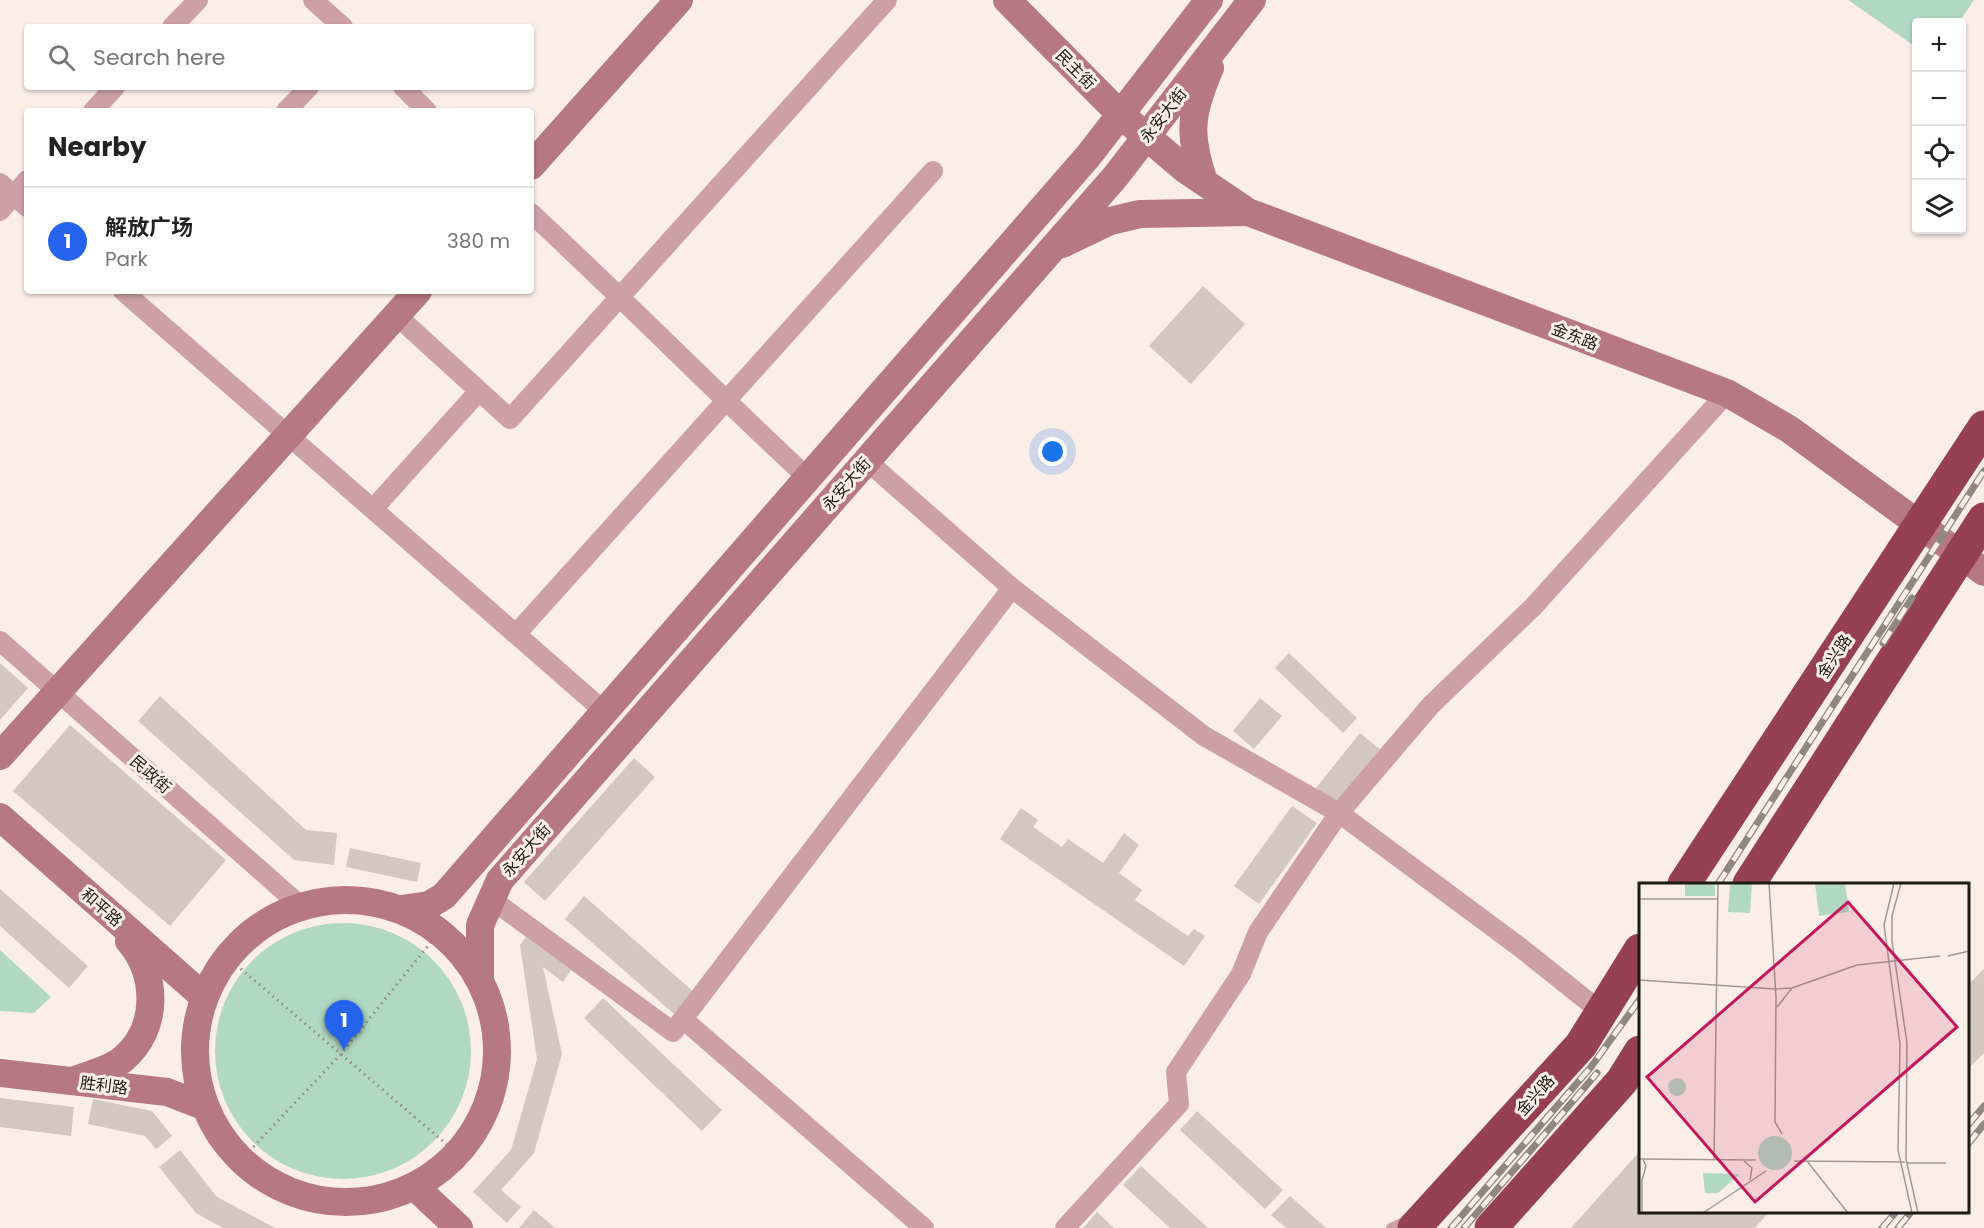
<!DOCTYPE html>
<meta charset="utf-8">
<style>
:root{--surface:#fff;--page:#f2f2f2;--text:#222;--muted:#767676;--line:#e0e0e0;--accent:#2563eb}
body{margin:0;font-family:Poppins,"Noto Sans SC",sans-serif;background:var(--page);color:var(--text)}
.controls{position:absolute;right:18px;top:18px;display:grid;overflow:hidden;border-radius:6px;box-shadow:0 2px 4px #0004}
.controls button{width:54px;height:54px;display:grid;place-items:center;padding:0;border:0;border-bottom:2px solid var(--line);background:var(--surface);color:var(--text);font:30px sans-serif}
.you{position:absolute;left:1053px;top:452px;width:21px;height:21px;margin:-15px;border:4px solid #fff;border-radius:50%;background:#1a73e8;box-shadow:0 0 0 9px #1a73e833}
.badge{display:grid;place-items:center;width:39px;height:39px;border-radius:50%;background:var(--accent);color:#fff;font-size:20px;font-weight:700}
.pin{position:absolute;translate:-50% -50px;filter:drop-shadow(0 2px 3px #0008)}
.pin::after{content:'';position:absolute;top:32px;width:21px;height:18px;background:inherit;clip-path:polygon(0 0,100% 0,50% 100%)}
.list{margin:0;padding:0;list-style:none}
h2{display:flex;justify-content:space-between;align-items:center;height:78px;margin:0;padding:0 24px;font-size:26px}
h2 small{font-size:20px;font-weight:400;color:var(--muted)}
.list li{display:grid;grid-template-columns:39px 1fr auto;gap:18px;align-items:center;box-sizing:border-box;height:108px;padding:0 24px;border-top:2px solid var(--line)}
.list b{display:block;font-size:22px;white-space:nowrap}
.list p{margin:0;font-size:20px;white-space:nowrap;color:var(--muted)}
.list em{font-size:20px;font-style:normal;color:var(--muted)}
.icon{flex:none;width:33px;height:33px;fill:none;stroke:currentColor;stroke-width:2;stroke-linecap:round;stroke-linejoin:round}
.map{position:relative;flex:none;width:1984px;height:1228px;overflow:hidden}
.search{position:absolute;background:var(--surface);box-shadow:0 2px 4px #0004;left:24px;top:24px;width:510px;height:66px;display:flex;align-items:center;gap:15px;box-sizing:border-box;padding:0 21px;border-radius:6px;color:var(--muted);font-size:22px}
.panel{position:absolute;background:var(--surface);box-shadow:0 2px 4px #0004;left:24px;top:108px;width:510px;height:186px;border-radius:6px}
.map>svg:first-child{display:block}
</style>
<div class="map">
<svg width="1984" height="1228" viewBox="0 0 1984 1228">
<rect width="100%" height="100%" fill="#fbeee7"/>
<path fill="#b0d8c3" d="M1848,0H1974L1959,22H1916V47Z
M215 1051a128 128 0 1 1 256 0a128 128 0 1 1-256 0Z
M0,950L51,997L34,1013L0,1011Z"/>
<path fill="#d3c7c0" d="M1203,286L1245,324L1191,384L1149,346Z
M1289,653L1357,718L1343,733L1275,668Z
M0,663L28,688L0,720Z
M160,696L306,830L337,833L334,865L294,860L138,721Z
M1260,698L1282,716L1254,749L1233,731Z
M70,725L226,860L170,926L13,791Z
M1360,733L1382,751L1338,806L1316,788Z
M634,758L655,777L545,901L524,882Z
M1292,806L1317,823L1259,904L1234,886Z
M1021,808L1038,820L1033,827L1062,847L1068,839L1103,863L1124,833L1139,845L1119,873L1142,890L1135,900L1188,936L1194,929L1205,936L1184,966L1000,839Z
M350,848L421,863L417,882L346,867Z
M0,889L88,966L69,988L0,926Z
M584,896L694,992L674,1014L565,919Z
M526,937L571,970L563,982L543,967L562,1054L534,1153L501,1190L521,1207L507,1223L473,1192L511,1150L537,1059L520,945Z
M1984,969V1053L1968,1069V985Z
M603,998L722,1110L702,1131L584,1018Z
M0,1098L74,1107L71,1136L0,1127Z
M93,1099L152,1111L172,1136L156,1149L145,1136L88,1124Z
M1197,1111L1283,1190L1265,1209L1180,1130Z
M180,1150L217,1197L275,1228H223L196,1213L159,1167Z
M1640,1151V1212H1769L1755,1228H1571Z
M1141,1166L1208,1228H1170L1123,1185Z
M1290,1196L1326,1228H1286L1271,1215Z
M534,1210L555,1228H519Z
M1097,1212L1114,1228H1083Z"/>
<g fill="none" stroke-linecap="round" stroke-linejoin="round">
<path stroke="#928984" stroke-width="3" stroke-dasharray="1.5 4.5" stroke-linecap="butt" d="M227,957L458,1154
M241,1160L341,1054L439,932"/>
<path stroke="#cca0a6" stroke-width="10" d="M1391,1228L1410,1219"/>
<path stroke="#cca0a6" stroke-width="20" d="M313,0L343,27
M172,27L198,0
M403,87L427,111
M93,111L115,87
M286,111L309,87
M0,183L27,207
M0,211L27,180
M531,213C625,300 714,391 808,478
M123,291L605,712
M396,315L510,419L887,0
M373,509L479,391
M1012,588L1204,736L1339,813L1521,948L1600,1011
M516,634L933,171
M0,641L302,907
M491,899L673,1032L1012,588L867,461
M683,1019L924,1228
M1065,1228L1179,1104L1176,1072L1241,974L1258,932L1339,813L1431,705L1533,607L1727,393"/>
<path stroke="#b67882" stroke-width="28" d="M1007,0L1120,114L1186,170L1248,212L1727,393L1789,429L1984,572
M531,166L679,0
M1204,182C1188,134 1190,114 1210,68
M1062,244L1110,221L1140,214L1248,212
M0,756L418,291
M0,817L204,997
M195 1051a151 151 0 1 1 302 0a151 151 0 1 1-302 0Z
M401,909L429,905L444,896L1089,155L1209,0
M480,981V925L500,880L1115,177L1252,0
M0,1073L167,1092L206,1107
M72,1081C88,1075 110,1070 123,1059C159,1029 158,975 129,941
M414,1186L459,1228"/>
<path stroke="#964153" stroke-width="33" d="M1684,884L1984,427
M1749,884L1984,519
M1414,1228L1581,1045L1640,950
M1491,1228L1622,1081L1640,1052"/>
<defs>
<path id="rail" d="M1883,643L1912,598
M1718,884L1984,471
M1968,1125L1984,1106
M1968,1144L1984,1124
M1451,1228L1591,1067L1640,999
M1464,1228L1597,1073
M1882,1228L1896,1212
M1898,1228L1911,1212"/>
</defs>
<use href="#rail" stroke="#908782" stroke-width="7"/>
<use href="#rail" stroke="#fbeee7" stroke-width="4.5" stroke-dasharray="14" stroke-linecap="butt"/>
</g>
<g text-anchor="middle" stroke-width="6" stroke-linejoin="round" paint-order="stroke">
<g font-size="16" fill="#1e1a17" stroke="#fbeee7">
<text transform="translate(1076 69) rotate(45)" y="6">民主街</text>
<text transform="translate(1163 115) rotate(-52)" y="6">永安大街</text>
<text transform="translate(1575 336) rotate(21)" y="6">金东路</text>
<text transform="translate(846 484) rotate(-49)" y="6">永安大街</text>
<text transform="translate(1834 656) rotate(-57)" y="6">金兴路</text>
<text transform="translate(151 774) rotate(41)" y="6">民政街</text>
<text transform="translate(526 850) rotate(-49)" y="6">永安大街</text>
<text transform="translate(102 907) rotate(41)" y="6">和平路</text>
<text transform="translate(104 1085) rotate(7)" y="6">胜利路</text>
<text transform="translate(1535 1095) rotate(-48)" y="6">金兴路</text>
</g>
</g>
<g transform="translate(1639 883)">
<rect width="330" height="330" fill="#fbeee7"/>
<path d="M46,0H76V13H46ZM91,0H113L111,30L89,29ZM176,0H206L210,29L180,33ZM29 204a9 9 0 1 1 18 0a9 9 0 1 1-18 0ZM119 270a17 17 0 1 1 34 0a17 17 0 1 1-34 0ZM64,290L101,291L79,310H66Z" fill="#b0d8c3"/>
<path fill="none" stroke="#a39994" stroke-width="1.5" d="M130,0L137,114L136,239L143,251M255,0L245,42L261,161L259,267L273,330M262,0L253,33V58L268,160L267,276L279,330M0,16H79M309,73L330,68M0,97L136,106M136,106L153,105L218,82L301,73M138,124L153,105M0,276L117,277M75,277L79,0M105,278L113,285L111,297M155,278L266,279M168,278L209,330M268,280H307M3,330V297L7,283L4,276M64,330L127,288"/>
<path fill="#c2185b" fill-opacity="0.15" stroke="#c2185b" stroke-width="3" d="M209,19L318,144L116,319L8,194Z"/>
<rect width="330" height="330" fill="none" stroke="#1e1a17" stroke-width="3"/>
</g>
</svg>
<div class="controls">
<button>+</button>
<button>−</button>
<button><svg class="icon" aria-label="locate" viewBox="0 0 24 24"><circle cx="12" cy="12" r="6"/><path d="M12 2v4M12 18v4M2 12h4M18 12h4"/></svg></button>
<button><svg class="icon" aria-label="layers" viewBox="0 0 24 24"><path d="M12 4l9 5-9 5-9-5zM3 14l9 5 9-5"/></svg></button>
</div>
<div class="you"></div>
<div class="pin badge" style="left:344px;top:1050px">1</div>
<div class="search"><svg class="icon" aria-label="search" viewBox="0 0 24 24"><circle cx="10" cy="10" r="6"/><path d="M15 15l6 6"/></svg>Search here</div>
<section class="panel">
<h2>Nearby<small></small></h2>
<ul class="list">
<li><span class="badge">1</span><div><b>解放广场</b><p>Park</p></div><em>380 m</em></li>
</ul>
</section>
</div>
